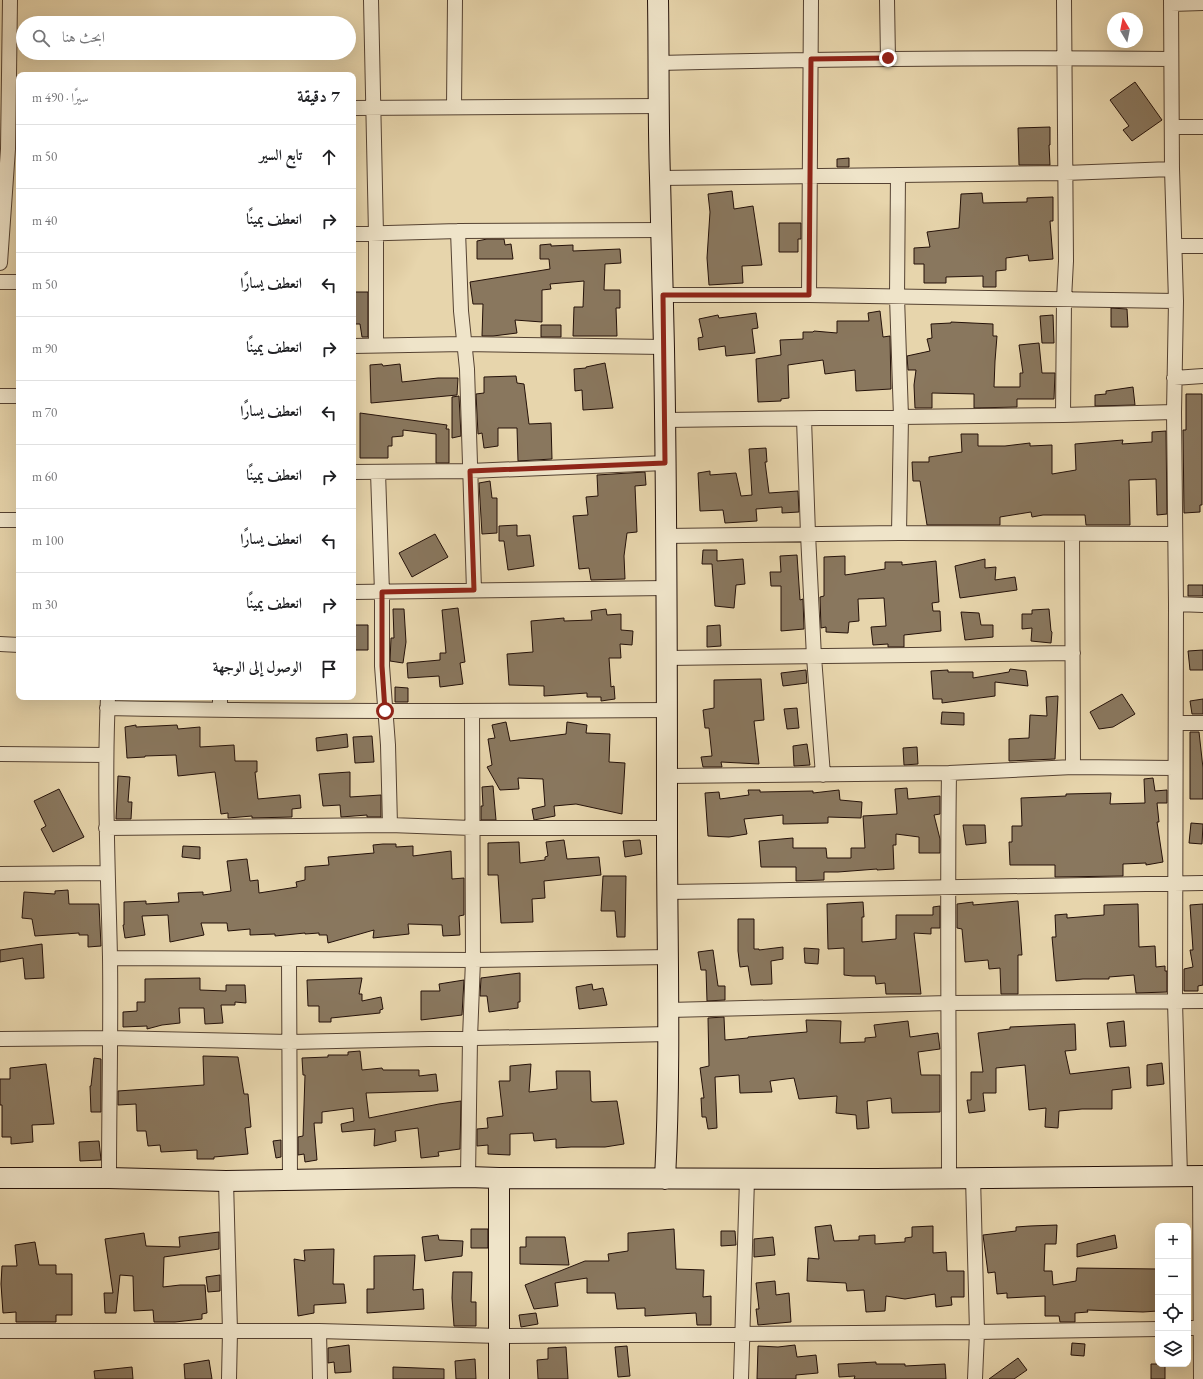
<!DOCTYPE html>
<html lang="ar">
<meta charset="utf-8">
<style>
:root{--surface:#fff;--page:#f6f6f6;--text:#202124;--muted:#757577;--line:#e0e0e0}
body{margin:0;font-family:"EB Garamond",Amiri,serif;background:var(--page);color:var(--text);direction:rtl}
.controls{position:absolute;right:12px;bottom:12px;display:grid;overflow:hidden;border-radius:8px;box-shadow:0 4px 16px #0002}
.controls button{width:36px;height:36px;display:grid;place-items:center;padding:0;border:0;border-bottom:1px solid var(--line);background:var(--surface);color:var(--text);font:20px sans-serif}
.compass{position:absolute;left:1107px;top:12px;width:36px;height:36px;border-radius:50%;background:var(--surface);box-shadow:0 4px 16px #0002;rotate:350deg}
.stop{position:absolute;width:12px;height:12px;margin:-9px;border:3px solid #8f2418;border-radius:50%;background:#fff}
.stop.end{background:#8f2418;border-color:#fff;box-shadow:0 1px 4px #0008}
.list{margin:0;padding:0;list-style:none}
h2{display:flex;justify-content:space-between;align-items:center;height:52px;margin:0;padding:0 16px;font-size:17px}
h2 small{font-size:13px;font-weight:400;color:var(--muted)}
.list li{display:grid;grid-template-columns:26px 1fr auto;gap:12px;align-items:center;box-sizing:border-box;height:64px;padding:0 16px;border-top:1px solid var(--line)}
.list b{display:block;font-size:15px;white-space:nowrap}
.list em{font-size:13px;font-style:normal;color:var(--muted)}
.icon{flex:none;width:22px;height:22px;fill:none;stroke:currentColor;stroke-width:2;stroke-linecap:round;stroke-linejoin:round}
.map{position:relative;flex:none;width:1203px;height:1379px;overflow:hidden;direction:ltr}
.search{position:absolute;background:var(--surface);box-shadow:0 4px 16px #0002;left:16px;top:16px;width:340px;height:44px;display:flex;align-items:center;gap:10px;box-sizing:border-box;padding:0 14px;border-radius:22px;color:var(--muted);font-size:15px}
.panel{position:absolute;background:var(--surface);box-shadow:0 4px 16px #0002;left:16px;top:72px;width:340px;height:628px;border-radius:8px;direction:rtl}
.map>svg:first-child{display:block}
</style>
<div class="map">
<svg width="1203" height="1379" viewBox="0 0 1203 1379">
<rect width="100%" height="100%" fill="#e7d5ac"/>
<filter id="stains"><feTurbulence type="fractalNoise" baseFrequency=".005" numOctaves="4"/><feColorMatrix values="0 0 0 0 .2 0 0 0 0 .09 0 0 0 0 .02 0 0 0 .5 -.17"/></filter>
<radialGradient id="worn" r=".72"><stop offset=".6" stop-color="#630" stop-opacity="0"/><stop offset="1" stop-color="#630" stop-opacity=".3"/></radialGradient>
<path fill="#89775e" stroke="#241109" d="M1135,82L1162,120L1132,141L1123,130L1129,126L1110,100Z
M1050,127V145H1049L1050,165H1019L1018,128Z
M849,158V167H837V159Z
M732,191L734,209L753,206L762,265L742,266L743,283L709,285L707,258L710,212L708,194Z
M982,193L983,203L1027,202V198L1053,197V221H1050L1053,259L1029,261L1028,255L1006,258V270L996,271V287H983V276L946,277V283H924V264H914V248L930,247L927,232L959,228L961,194Z
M779,223H801V239H798V252H779Z
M487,239H504L505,245L511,244L513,259H477V241Z
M551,244V246L573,245V251L620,249L621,263L605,264L604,290H620V308H616L617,336H573L574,307H583L584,281L550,284L551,289L542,290V322L515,320L517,333L493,336H482L483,304H473L470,282L550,269L549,259H540V245Z
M353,292H368V337H362L360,324H353Z
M1111,308L1127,309L1128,327H1111Z
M880,311L883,337L890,336L891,389L856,391L855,370L825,374L823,360L788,365L789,398L781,399V401L758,402L756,359L781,355L780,340L803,339V332H813L814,331L837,333V321H869L868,313Z
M756,313L758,328L752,329L755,353L726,356L725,346L699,350L698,338L703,337L699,319L718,315L719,318Z
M1053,315L1054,343H1042L1040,316Z
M951,322L993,324V336H997L995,361L994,387H1020V373H1023L1019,345L1039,343L1042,373H1055L1054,399H1017V407L974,408V394L932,393V408H915L914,385L916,370H908L907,356L930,351L927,339L932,338L931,324L951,323Z
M541,325H561V337H541Z
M605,363L613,408L583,410L582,390L575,391L574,369L586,368V367Z
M382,364L383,366L400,364L402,382L438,378H458L457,395L371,403L370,365Z
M516,376L517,383L524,384L529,424L551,423L552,459L518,461L517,428H498V446L484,448L482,433L478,434L476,394L484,393V377Z
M1133,387L1135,405L1095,406V395L1106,394V391Z
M1186,394H1202V505H1200V512L1184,513L1183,430H1186Z
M459,396L461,436L452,438V397Z
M360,413L447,425L446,429H449V463H436V434L403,430V436L392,437V446H388V458H360Z
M1166,431L1167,514L1157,515L1156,479L1129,480L1130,525H1086L1085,515H1043L1032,517L1031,512L1000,517V525H927L920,481H913L912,462H929V457L962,452L961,434H978V446H1005L1030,443V446L1052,445V474L1076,470L1075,444L1123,440L1122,444L1152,442V432Z
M766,448L767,462H765L769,493L798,491L799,512L782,513V507L756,509L757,521L725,523L723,510L700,511L698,473L710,471V475L736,473L741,496L752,495L749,449Z
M645,472L646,485L635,486L637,532L627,533L624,556L625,579L591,580L589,568L579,569L573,516L588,515L586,497L598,496L597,475Z
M490,481L492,498H497V533L482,534L479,483Z
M517,525V536L530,535L534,566L508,570L504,541H499V526Z
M435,534L448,557L412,577L399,553Z
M703,550H717V561L743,559L745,584L736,585L734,608L715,606L712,564H702Z
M797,555L800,600L803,599L804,629L781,631V586H771L770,572H781L780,556Z
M845,556V575L885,569V562H902V565L936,561L939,602L932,603L933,611H940L941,631L904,635V647H888V644L873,645L871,627L886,626L884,598L858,599L859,621L849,622L848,633L826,632V627L821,628L820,597L824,596V557Z
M985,559V568L996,567L995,580L1015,577L1017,590L960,598L955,566Z
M1188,585H1203V596H1188Z
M458,608L465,662L460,663L463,684L440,687L439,676L408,678L407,663L440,660V653H446L442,610Z
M393,609H404L406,642L403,663L390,661L391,638H394Z
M606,609L607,615L621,614V630L633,631L632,645L620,644L621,658H609L611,687L614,686L615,699L601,701V697H587V693L544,696V686L509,685L507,654L533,652L531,621L564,618V621L592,620L591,611Z
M1049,609L1051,631L1052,632L1051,643L1031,641L1032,628L1022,629V614H1032V610Z
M961,612L979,613L981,625H993V637L965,640Z
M353,625H368V650H353Z
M720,625L721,646L707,647V626Z
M1203,650V670H1190L1188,651Z
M1010,669L1026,671L1028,686L995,682V696L942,703V699H933L931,671L948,670V672H973V678L1009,672Z
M806,670L807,683L783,686L781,673Z
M761,679L764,720L754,721L759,764L721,762L722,767H703L701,757L712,756L709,728H705L703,710L714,708V680Z
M395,687L408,688V702H395Z
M1122,694L1135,714L1113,727L1099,729L1090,712Z
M1058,696L1055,759L1009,761V739L1029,738L1030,715L1047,716L1046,697Z
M1203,699V714H1192L1190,701Z
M797,708L799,728L787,729L784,709Z
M942,712L964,713V725L941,724Z
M506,722L510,741L566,734L567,722L587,725L586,733L610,734L609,762L625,763L622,814L576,804L554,806L555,816L534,820L532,809L545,806L543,779L518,778L519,789L500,790L487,767L492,765L488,739L495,738L492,725Z
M136,725V727L177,725L178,729L200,727V747L234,745L235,761H257V772H255L258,799L300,795L301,808L292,809V817L252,818V816L228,818V813L221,814L215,772L178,776L176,755L145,756V757L127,758L125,727Z
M1190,732H1199L1203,768V799H1190Z
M347,734L348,747L317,751L316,738Z
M372,736L374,762L355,763L353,737Z
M807,744L810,765L794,766L793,746Z
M917,747L918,764L904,765L903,748Z
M350,772V797L381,795V817H367V815L341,817L340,805L323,806L319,774Z
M118,776L130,777L128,802H132L131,819H116Z
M1153,778L1155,791L1167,790V803H1157L1159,822H1157L1163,862L1146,865V863L1123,864V876L1055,877V865H1010L1009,842H1012V826H1022L1021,798L1066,796V794L1111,793L1110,804L1145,803L1144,779Z
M493,786L496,820H481V806H483L482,787Z
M907,788L908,799L940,796V814L934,815L940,839V853H919V837L896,834V845H893L894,869L877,870V869L838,872H824V880L796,881V867H761L759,841L793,838V848H826L827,858H851V848H865L863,816L897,814L895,789Z
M59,789L84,837L53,852L41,829L46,826L34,801Z
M748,790H760V792L813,791V793L839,790L840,800L862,802L861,818L828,817V823L783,824V815L744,819L747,834L729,837L708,836L705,793L719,792L720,799L749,795Z
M1191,823L1203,824L1202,844L1189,843Z
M963,825H985L986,843L966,845Z
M564,840L567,859L599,857L601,875L544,881L545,898L532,899L533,922L501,923L498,875H488V843L519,842L520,863L545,860V857L548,856L546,842Z
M640,840L642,854L625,857L623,841Z
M383,844H396V847L413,846V856L451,851L452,879L464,878V915L459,916L460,935L443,936L442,925L408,924L409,934L373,938L374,930L328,943L327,935H319V933L305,934V933L275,936V934L250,935V929L228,931L227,923H201L204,935L170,942L168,915L142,916L145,935L125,938L123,925H124V902L146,901V904L179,902L178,893L203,892V895L231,891L227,861L247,859L250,881L258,880L259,893L297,887L296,882L305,880V867L329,865L328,857L374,853L373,845Z
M183,846L200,847V859L182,857Z
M603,876H626L625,937H617L615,911H601Z
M68,890L69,904H99L101,946L88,947V935H79V933L35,936L32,919L22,918L24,892L55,894V891Z
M1018,901L1022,955H1018V994H1001L1000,968L989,969L988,960L965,962L962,929L957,928V904L973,902V905Z
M863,902L864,917H862V942L896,939V915H933V907L940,906V928H931V934L914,933L921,994H886L885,983L876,984L875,976H853L844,975V948L828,949L827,904Z
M1138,904L1139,947L1155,946L1156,967L1165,966V971H1167V992L1136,993L1134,975L1109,977V979H1083L1056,981L1052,937H1056L1055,915L1067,914V918L1104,915V905Z
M1203,904V985L1198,986V991H1184V969L1193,967L1190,950H1193L1190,905Z
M738,919H754V949H759V950L783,947V959L771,961L772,984L751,985L748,966L740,967L738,951Z
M42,944L44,978L25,979L23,958L0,962V950Z
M804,948L819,949L818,964L805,963Z
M713,950L718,986H725V1000L707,1001L706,970H701L698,952Z
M520,973V1002H518V1008L489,1012L487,996H480L481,978Z
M200,978V990L226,991V985H245L246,1003L235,1002V1005H221L223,1023L205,1024L204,1008H179L180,1023L162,1025L147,1029V1026L123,1027V1012L137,1011V1002H145V979Z
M362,978L359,994H362V1001L381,997L383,1009L380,1010V1013L331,1018V1022H319V1006H308L307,980Z
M464,980L462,1015L421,1020V991H440L439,984Z
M592,984L593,990L603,988L607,1005L579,1009L576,987Z
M724,1017L725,1040L748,1038V1037L807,1032L806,1020L841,1021L840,1043L865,1042V1038L876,1037L874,1025L908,1021L910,1037L938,1033L940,1049L918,1052L921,1075H940V1112L892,1113L891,1098L867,1101L869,1128L857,1129L856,1115L836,1113L837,1096L799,1099L794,1078L770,1081L772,1092L740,1093L739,1075L715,1077L717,1128L708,1129L706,1117H702L701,1098H704L700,1068L709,1066L708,1018Z
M1124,1021L1126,1046L1110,1047L1107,1023Z
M1075,1024L1076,1050L1065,1051L1070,1074L1129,1067L1131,1088L1112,1090V1109H1082L1059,1111L1058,1128L1045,1127L1046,1108L1029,1110L1025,1065L996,1068V1093H983L985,1111L969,1113L967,1100H971V1072H983L978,1033L1010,1029V1027Z
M360,1051L362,1070L382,1068L383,1070H419V1076L436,1074L438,1091L366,1093L369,1118L439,1104L461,1101L460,1149L438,1152L439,1156L421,1158L418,1128L395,1131L396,1141L374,1146L375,1129L342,1132L341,1124L354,1121L353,1108L322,1112V1123H314L317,1160L305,1162L304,1154L298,1155V1137L303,1136L305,1075H303L302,1058L328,1057V1055H348V1052Z
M203,1056L238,1057L244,1094H248L251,1127L245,1128L248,1154L214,1157V1159H197V1150L161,1152L160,1145L148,1146L146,1131H137L136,1104L118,1105V1091L204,1085Z
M94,1058L101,1059V1112H91L90,1086H91Z
M1162,1063L1164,1084L1147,1086V1065Z
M46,1064L54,1124L32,1125L33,1142L11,1144V1137H2V1105H0V1079H10V1068Z
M531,1064L529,1092L557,1089L556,1071H590L591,1101L593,1102L617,1101L624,1144L605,1147H571L556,1148V1139L534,1141L533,1133L510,1134V1155L488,1154V1145L477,1146V1129L488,1128L487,1118L503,1116L499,1081H510V1066Z
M281,1140V1157L276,1158L273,1141Z
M99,1141L101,1160L80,1161L79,1142Z
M831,1225L834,1241L859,1240V1236L875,1235V1244L905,1242V1238L912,1237V1227L933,1226V1253L946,1252L947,1271H964V1297H951L952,1305L936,1307L935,1294L905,1299L886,1296L885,1311L866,1312L864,1290L847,1291L846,1283L807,1281L808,1258L819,1259L815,1227Z
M1057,1225L1056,1244H1045L1044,1271H1052L1053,1285L1076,1281L1077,1268L1158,1269V1311L1143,1312L1087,1310L1088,1312L1075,1313V1322H1060L1059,1316H1045V1296L1007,1298V1293L997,1294L995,1272L988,1273L983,1235L1016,1231V1227L1030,1226Z
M471,1229H488V1248H471Z
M674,1229L676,1269L704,1270L703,1297L711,1296V1325H697L696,1313L645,1316V1308L617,1309L615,1293H587V1278L555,1283L558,1306L534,1309L525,1285L585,1261H609L608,1254L628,1251V1233Z
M721,1231H735L736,1245L721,1246Z
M219,1232V1249L164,1257L163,1287L180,1285H205L207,1313L202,1314V1319L175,1322H154L153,1310L134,1311L133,1276L120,1275L116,1313H105L104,1293H113L105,1239L144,1233L146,1246L180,1247L179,1237Z
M438,1235L439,1240L463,1241L462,1256L425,1261L422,1237Z
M1115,1235L1117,1248L1077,1257V1244Z
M526,1237H565L569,1265L520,1264V1247H526Z
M773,1237L775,1255L754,1257V1239Z
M35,1242L39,1265H56V1274H72V1315H56V1322H16V1312L3,1313L1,1284L2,1266H17L15,1245Z
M334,1249L333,1284H344L346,1303L314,1305V1313L298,1316L294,1259L305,1261L304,1250Z
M415,1255L413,1290L423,1289L424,1309L367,1313V1289H374V1256Z
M453,1272H472L471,1302H476V1326H454L452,1298Z
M220,1275V1291L208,1292L206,1277Z
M775,1281L776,1295L789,1293L791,1322L758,1325L756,1309H759L756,1283Z
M536,1313L538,1324L521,1327L519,1315Z
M1072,1343L1085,1344L1084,1356L1071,1355Z
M349,1345L351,1372L335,1373L334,1362L328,1363V1348Z
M795,1345L797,1357L816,1355L818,1373L796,1375V1379H757L758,1346L778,1347Z
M627,1346L630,1376L618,1377L615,1347Z
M566,1347L568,1379H538L537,1360L548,1359V1348Z
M1018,1358L1027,1370L1014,1379H989Z
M475,1359L476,1379H456L455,1361Z
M209,1360L212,1379H185L184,1364Z
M876,1362V1364H905V1366L945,1364L946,1379H854L855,1376L839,1377L838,1364Z
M1151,1364H1165V1379H1151Z
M132,1367L133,1379H95L94,1371Z
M393,1367L444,1369V1379H393Z"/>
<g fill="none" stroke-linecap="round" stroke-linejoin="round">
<defs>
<path id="street" d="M371,0L376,234V345
M887,0L888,59
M1171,0L1172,169L1176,301L1174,412L1176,604L1175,1002L1180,1176
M1171,4L1203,3
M659,63C830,59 1000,57 1171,59
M454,107L455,0
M353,108L659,106
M1172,127H1203
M898,175L897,297L901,417L899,533
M660,178L1065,173L1172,169
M458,231L461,311L467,369L474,590
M353,234L458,231L662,230
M1175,246H1203
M0,263L8,149L10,0
M0,282H19
M663,295H809L1176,301
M809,295L811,0
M353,346L464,344L664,347
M1174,378L1203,376
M0,396H19
M1063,415L1064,299L1066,261L1064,0
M804,419L808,534L814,657L823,775
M665,420L1063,415L1174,412
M353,472L470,471L665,463
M378,472L382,592V666L388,745L390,825
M0,520H19
M1072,534L1073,767
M665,536L899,533L1175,534
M353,592L666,588
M1176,604L1203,605
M0,644L19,645
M666,658L1073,653
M108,697C104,784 108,870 110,957C111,1031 109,1105 109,1178
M220,697V710
M107,708C294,712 481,711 667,710
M1176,723H1203
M0,754L106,755
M949,773C947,908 949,1043 949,1178
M668,776L949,773L1073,767L1175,768
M106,828L390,825L472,828H667
M0,874L107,873
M668,892L1203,883
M110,958L473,960L669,957
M289,959L290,1180
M669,1010L949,1003L1203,1001
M0,1039L110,1038L290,1042L669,1034
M1200,1176L1201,1379
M468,1177L470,1038L473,960L472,711
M973,1177L977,1332L975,1379
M226,1181L230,1331L229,1379
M1188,1328H1203
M0,1331H319L499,1336L977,1332L1158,1329
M319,1331L320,1379
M741,1379L747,1179"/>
<path id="secondary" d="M658,0C659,59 658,119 660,178C661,235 663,292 664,349C667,509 667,669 667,829C667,946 671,1062 665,1179
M0,1178H109L226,1181L468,1177L499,1178L876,1179L1203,1176
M499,1379V1178"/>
</defs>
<use href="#street" stroke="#554232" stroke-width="16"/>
<use href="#secondary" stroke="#241109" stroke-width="22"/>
<use href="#street" stroke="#efe4c9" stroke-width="14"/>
<use href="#secondary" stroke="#efe4c9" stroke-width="20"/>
</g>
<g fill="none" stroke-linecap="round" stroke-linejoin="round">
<path stroke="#8f2418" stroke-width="5" d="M385,711L382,666V592L474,590L470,471L665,463L663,295H809L811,59L888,58"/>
</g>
<rect width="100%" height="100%" filter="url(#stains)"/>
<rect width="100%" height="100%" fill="url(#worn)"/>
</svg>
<div class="controls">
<button>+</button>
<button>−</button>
<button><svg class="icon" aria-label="locate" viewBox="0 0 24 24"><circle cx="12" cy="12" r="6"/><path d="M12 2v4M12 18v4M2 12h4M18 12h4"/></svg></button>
<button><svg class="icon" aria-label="layers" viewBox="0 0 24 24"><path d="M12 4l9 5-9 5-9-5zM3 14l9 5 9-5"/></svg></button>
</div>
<svg class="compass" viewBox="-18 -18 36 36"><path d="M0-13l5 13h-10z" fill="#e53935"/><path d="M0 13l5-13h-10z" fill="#757577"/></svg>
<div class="stop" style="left:385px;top:711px"></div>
<div class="stop end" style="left:888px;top:58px"></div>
<div class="search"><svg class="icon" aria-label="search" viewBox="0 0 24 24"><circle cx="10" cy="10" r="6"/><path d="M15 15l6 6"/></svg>ابحث هنا</div>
<section class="panel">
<h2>7 دقيقة<small>سيرًا · 490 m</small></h2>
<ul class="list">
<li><svg class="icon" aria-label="ahead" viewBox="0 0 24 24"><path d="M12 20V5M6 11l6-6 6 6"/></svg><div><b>تابع السير</b></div><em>50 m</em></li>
<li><svg class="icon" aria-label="right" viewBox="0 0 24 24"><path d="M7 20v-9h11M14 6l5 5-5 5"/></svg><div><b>انعطف يمينًا</b></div><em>40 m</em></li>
<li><svg class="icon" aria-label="left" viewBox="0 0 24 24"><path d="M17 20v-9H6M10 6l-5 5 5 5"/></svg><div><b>انعطف يسارًا</b></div><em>50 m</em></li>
<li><svg class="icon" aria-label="right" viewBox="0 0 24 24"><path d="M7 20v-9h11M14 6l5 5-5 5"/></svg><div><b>انعطف يمينًا</b></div><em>90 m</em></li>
<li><svg class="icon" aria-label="left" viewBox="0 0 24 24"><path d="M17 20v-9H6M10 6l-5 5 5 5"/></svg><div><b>انعطف يسارًا</b></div><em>70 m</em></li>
<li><svg class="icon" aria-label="right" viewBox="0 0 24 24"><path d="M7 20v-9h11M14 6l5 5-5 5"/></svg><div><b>انعطف يمينًا</b></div><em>60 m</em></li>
<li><svg class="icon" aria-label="left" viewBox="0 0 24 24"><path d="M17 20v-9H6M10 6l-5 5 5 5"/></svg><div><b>انعطف يسارًا</b></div><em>100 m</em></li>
<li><svg class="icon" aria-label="right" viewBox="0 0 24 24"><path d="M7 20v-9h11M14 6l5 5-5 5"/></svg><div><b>انعطف يمينًا</b></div><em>30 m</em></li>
<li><svg class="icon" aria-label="arrive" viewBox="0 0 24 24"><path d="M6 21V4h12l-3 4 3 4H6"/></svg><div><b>الوصول إلى الوجهة</b></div></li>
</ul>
</section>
</div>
